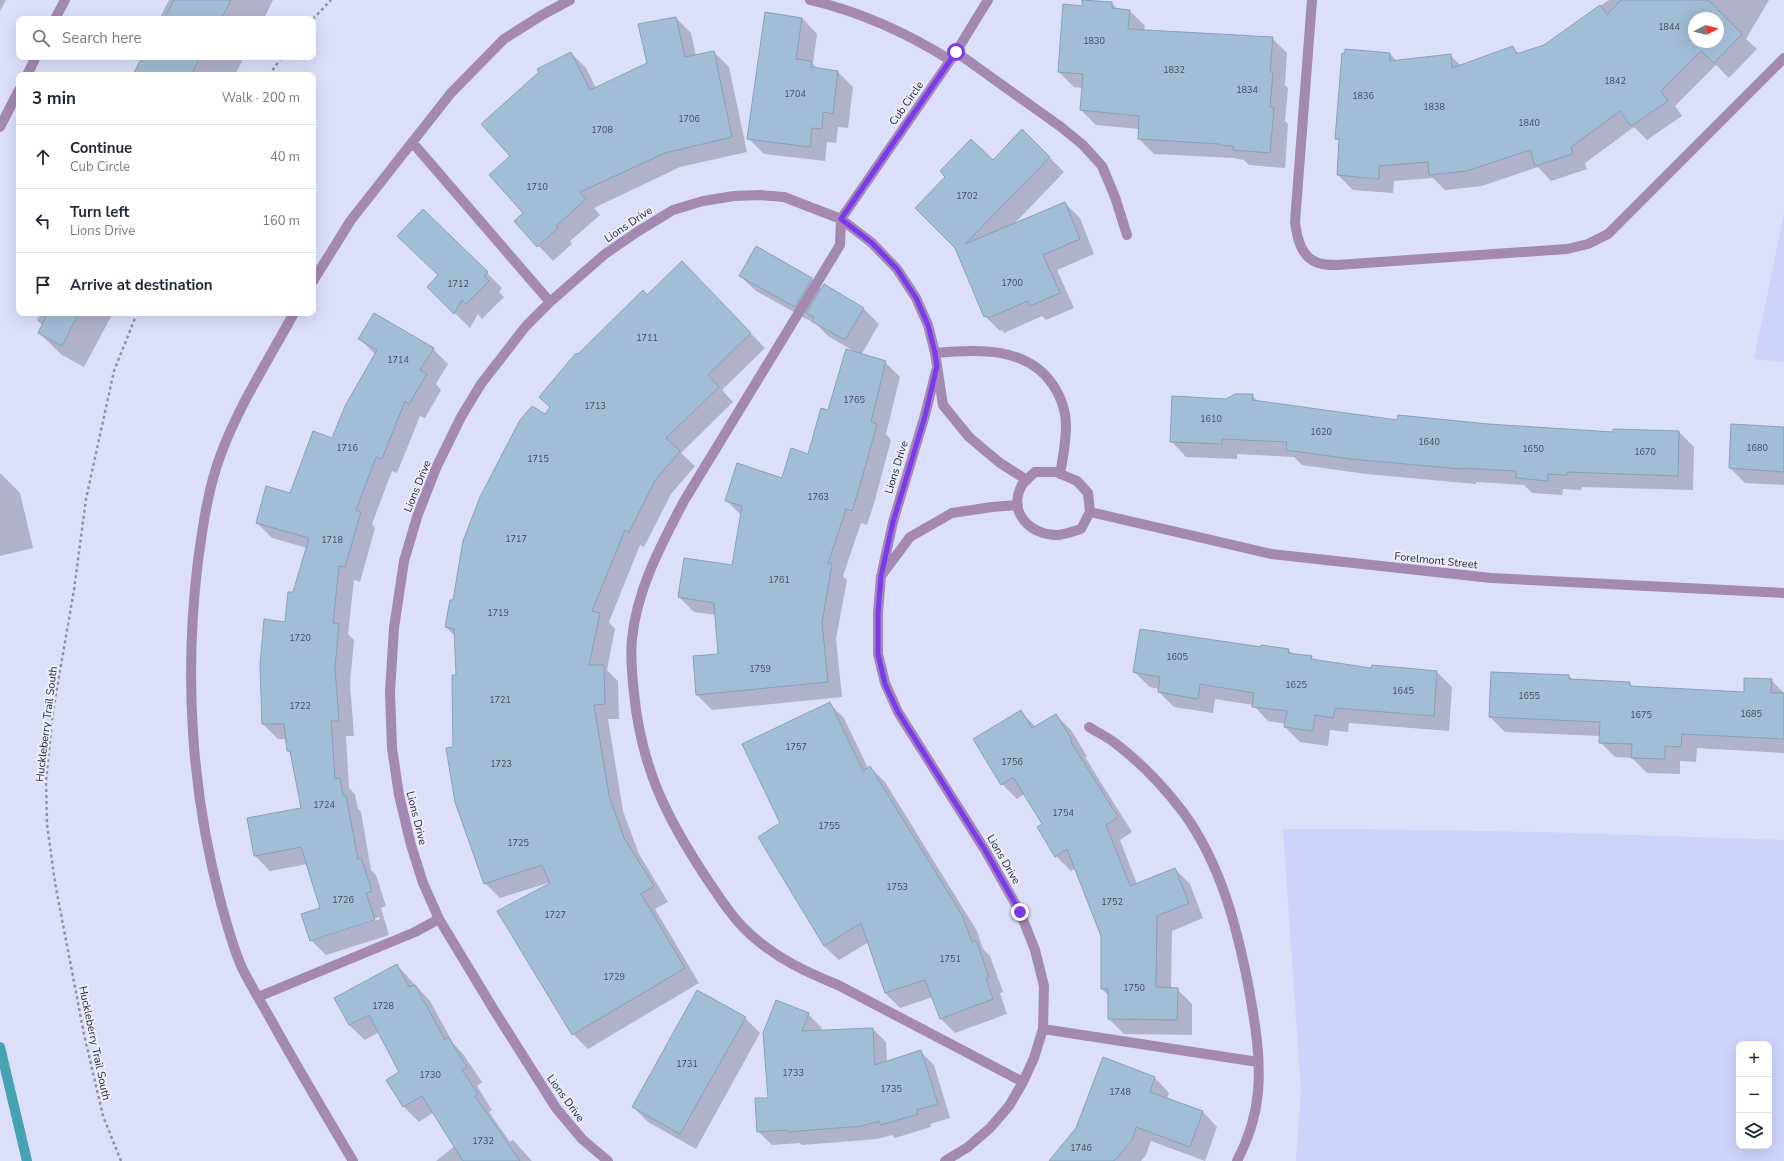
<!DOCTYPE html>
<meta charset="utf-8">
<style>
:root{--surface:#fff;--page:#f6f6f7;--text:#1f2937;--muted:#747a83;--line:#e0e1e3}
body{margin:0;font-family:"Nunito Sans",sans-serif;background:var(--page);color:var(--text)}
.controls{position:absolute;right:12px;bottom:12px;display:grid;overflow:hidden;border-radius:8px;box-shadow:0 4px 16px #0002}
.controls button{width:36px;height:36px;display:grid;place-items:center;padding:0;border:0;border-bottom:1px solid var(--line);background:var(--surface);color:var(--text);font:20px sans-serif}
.compass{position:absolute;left:1688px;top:12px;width:36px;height:36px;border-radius:50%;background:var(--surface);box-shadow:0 4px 16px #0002;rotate:83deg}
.stop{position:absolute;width:12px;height:12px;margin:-9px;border:3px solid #7c3aed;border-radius:50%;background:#fff}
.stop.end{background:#7c3aed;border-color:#fff;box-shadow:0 1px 4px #0008}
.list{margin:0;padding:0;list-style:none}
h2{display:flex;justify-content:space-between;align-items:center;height:52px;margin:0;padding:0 16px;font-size:17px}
h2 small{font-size:13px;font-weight:400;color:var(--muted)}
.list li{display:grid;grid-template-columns:26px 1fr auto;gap:12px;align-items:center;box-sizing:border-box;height:64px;padding:0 16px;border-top:1px solid var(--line)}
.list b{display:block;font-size:15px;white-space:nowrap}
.list p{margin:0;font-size:13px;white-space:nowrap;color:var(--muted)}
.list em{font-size:13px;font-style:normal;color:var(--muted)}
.icon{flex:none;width:22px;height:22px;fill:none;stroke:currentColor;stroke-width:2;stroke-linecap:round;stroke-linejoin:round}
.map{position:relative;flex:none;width:1784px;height:1161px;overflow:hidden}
.search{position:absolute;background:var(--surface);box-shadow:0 4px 16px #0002;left:16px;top:16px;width:300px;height:44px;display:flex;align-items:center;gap:10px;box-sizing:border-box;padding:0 14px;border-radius:8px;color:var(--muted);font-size:15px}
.panel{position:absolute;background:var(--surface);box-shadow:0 4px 16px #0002;left:16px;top:72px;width:300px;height:244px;border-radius:8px}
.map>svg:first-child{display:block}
</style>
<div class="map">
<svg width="1784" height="1161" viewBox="0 0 1784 1161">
<rect width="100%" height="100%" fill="#dbdffa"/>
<path fill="#cdd3fb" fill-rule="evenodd" d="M1784,214V362L1754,359Z
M1363,829L1538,832L1784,840V1161H1296L1301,1091L1283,829ZM1739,1044H1769V1146H1739Z"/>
<path fill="#0003" fill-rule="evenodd" d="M0,0H6L0,11Z
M169,0H273L264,19H159Z
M1609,0H1769L1746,39L1757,49L1729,78L1716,65L1675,106L1682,116L1647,140L1634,127L1585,163L1587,169L1551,181L1538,167L1482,186L1445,190L1433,178L1394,181L1393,193L1353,190L1338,175L1340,142L1336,138L1390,54L1397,61L1450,55L1461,66L1513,48L1520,54L1545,45ZM1694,18H1718V42H1694Z
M1112,3L1118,10L1130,11L1145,26L1144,30L1272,38L1287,53L1285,85L1288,88L1285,121L1288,124L1285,168L1249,165L1244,160L1233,158L1154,154L1139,139V129L1096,125L1081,110L1083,88L1074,87L1059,72L1083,7Z
M766,13L802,18L817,34L813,64L818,69L838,72L853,87L848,128L838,127L836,143L827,142L825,161L764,154L749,139Z
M676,18L691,33L696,56L714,52L729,67L747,152L680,167L594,208L600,215L570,241L572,244L553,261L515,221L524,213L512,156L571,53L586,68L596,88L648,64Z
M144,57H244L235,75H134Z
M1022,130L1064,172L1013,225L1065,203L1080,218L1094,254L1057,270L1074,308L1046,320L1042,316L1004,333L1002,330L1000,331L985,316L956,248L993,161Z
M756,248L812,279L822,289L824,286L864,309L879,324L861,355L885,362L900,377L886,434L891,440L875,500L867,525L861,523L843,576L847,580L836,639L842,697L712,710L697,695L719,655L716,615L694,612L679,597L733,566L741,515L726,500L783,479L809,455L857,353L828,336L811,319L810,321L756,291L740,276Z
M682,262L765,348L722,390L733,402L681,453L695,466L671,494L644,547L640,545L609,622L615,629L607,670L618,681L619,719H608L623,811L639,854L668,902L655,909L699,983L588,1049L573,1034L551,882L500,898L485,883L454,748L457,676L456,637L446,627L453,601L545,415L551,407L578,355L648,296Z
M487,273L502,288L499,292L504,297L482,319L478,314L470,328L428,287Z
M41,313H113L84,367L62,355L39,333L43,326L37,320Z
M360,339L433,349L448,364L436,384L441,390L425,418L420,416L397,473L392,471L372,524L375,528L360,582L354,580L348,634L354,640L350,684L354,736H346L349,788L355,794L358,809L361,812L371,870L376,875L386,906L381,908L389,935L326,955L311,940L321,908L307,864L270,871L255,856L302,808L292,755L287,750V739H278L263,724L286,623L307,548L272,538L257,523L291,494L333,440L375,354ZM379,917L380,919L318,939V937Z
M1252,395L1259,402L1398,421L1488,425L1614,433L1679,432L1694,447L1693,490L1582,487L1581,490L1563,489L1562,495L1532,493L1524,485L1476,482V484L1366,474L1302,465L1294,457L1237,454V459L1186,457L1171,441L1227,400Z
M1732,425L1784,428V485L1745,483L1730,468Z
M0,473L20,493L33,548L0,556Z
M1262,648L1288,650L1293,654L1311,657L1315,661L1372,669L1437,672L1452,687L1449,731L1349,723L1348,732L1330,730L1328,746L1300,742L1285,727L1286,724L1268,721L1253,705L1215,699L1213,713L1174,707L1159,692V689L1150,687L1134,672Z
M1569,676L1573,680L1629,683L1633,687L1745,693L1771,680L1784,693V753L1697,748L1696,762L1680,761V774L1647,773L1632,758L1615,757L1600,742V736L1505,732L1490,717Z
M829,703L844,718L868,768L870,767L885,782L977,931L983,949L990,956L1003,992L1000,993L1007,1014L955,1033L940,1018L933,997L900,1008L885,993L869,942L839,960L824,946L781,823Z
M1020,711L1036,727L1056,715L1071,730L1087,756L1085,757L1132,832L1120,840L1137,884L1175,869L1190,884L1203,918L1172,931L1171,989H1177L1192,1004V1035L1124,1034L1109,1019V996L1102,989V936L1076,868L1071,871L1056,856L1043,824L1024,794L1017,799L1002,784Z
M397,965L430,1001L453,1043L463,1054L482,1082L477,1086L492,1110L489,1112L510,1142L513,1140L532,1161H436L455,1146L434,1112L419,1122L404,1107L388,1081L401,1072L379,1032L365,1040L349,1025L335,998Z
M808,1014L822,1028L821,1031L873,1029L886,1042L887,1062L921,1052L934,1065L950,1118L930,1124L931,1127L895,1138L892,1135L877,1139L802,1145L800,1143L772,1145L758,1131L769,1099Z
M745,1018L760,1033L696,1149L648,1122L633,1107Z
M1104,1059L1155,1078L1169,1093L1167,1099L1203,1112L1217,1127L1205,1161L1151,1141L1146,1155L1141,1161H1062L1077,1129Z"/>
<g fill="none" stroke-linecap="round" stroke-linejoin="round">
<path stroke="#45a2b3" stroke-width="10" d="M0,1047L27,1161"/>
</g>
<path fill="#a2bed6" stroke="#85a1b9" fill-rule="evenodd" d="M174,0H231L221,19H164Z
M1082,0L1112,2V8L1130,10L1128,29L1273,37L1270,72H1273L1270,107L1274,108L1270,153L1233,150V146L1219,145V144L1138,139L1139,116L1080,110L1083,74L1058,72L1063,4L1082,6Z
M1621,0H1708L1742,34L1714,63L1701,51L1661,91L1668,101L1631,126L1620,111L1571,147L1573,154L1535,166L1530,150L1467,171L1429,175L1428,162L1379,166V179L1337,175L1339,139H1335L1342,53H1345V49L1390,53V61L1451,54L1452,68L1513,46L1516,54L1544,45L1600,5L1607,15ZM1694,18H1718V42H1694Z
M765,12L802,18L796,59L811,61V67L838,71L833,114L823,112L822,129L812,128L810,147L747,139Z
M676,17L685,57L714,51L732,137L665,153L580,192L586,199L556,226L558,228L537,247L514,221L523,213L489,175L510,156L481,124L539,72L537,69L571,52L590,90L647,63L638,24Z
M142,57H200L191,75H133Z
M1022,129L1050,157L965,244L1065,202L1080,239L1043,255L1060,293L1030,306L1028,301L988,318L987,316L984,317L955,248L915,208L945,177L940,171L971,139L993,160Z
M423,209L488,272L484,276L489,281L466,304L462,300L454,314L427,287L438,275L397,236Z
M756,246L812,278L795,307L739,276Z
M682,261L751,333L708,375L719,387L666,438L680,451L656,479L629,532L625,530L592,611L600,613L589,665H604L605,704L594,705L609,795L624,838L654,886L641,894L685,968L572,1035L497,911L550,883L542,865L484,884L455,802L446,748L453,747L452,675H456L454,629L445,627L450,600H453L463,541L480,497L520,420L532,406L545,414L550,407L539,397L576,353L578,354L643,290L647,295Z
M824,284L864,308L845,340L811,321L814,317L806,313Z
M48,313H79L62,346L38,333Z
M374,313L434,348L420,370L427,374L409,404L405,401L382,459L376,457L356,510L361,512L345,567L339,566L333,623L339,624L335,668L339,721H331L335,779L340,778L343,796H346L358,859L361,858L372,891L366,893L375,920L310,941L301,914L320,908L301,847L254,856L247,818L301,808L290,751H287L284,724H262L260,665L264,619L285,622L288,592H293L309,538L256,523L266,486L290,493L313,431L332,438L345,406L377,350L358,339Z
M846,349L886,361L871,422L877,424L860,485L852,511L846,509L828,563L832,564L822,623L828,682L696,695L693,656L718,654L714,603L678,597L684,558L732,565L742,506L725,501L737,463L782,478L791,448L808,454L821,408L828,410Z
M1235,394H1253L1252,400L1397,420L1398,415L1488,424L1613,432V429L1679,431L1678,476L1567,472V475L1548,474V481L1516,478V471L1461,468V469L1351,459L1286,450L1287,442L1222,439V444L1170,442L1172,396L1226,399Z
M1731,424L1784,427V472L1729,468Z
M1140,629L1261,647V645L1289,649L1288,653L1312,656L1311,659L1371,668L1372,665L1437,671L1434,716L1335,708L1333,718L1315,715L1313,731L1284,727L1287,711L1252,707L1254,693L1200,684L1198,699L1158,692L1160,677L1133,672Z
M1491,672L1569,675V679L1630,682V686L1744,692V678L1772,679L1771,693H1784V739L1682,734L1681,747L1665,746V759L1631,758L1632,744L1599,743L1600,722L1489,717Z
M830,702L863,771L870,766L962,915L972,942L976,940L989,977L986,978L993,999L940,1019L925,980L885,993L861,923L824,946L758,837L780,823L742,744Z
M1021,710L1032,728L1056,714L1072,740L1071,742L1118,817L1106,825L1130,886L1175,868L1189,903L1157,916L1156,987L1178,988L1177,1020L1108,1019V989H1101V936L1067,849L1055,857L1037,827L1042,824L1013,777L1001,785L973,739Z
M397,964L409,987L415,985L445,1040L448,1037L467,1067L462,1070L478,1094L475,1096L520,1161H463L422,1096L403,1107L386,1080L399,1072L369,1015L349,1025L334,998Z
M697,990L746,1017L680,1134L632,1107Z
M776,1000L809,1013L802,1031L873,1028L875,1065L921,1050L938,1104L917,1110L918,1114L881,1125L879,1121L862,1126L787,1132V1130L757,1132L755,1098H768L763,1033Z
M1103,1057L1155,1077L1150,1092L1203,1111L1190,1147L1136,1127L1132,1140L1114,1161H1049L1076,1128Z"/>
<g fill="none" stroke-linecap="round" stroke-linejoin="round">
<path stroke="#8f92a7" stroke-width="2.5" stroke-dasharray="3 3" stroke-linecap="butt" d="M313,19L331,0
M269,75L282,57
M121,1161L103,1116L84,1034L55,883L47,824L46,781L53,711L74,590L86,499L114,371L137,313"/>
<path stroke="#a388b2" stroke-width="10" d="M810,0C861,12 907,33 950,60
M1312,0L1295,222C1297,238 1301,257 1318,263C1324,265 1332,265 1337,265L1567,249L1588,244L1608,234L1784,58
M55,19L65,0
M956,52L1061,127L1083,145L1102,166L1115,197L1127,235
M27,75L36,57
M0,127L19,90
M412,142L550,302
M841,219L840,245L684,501C661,545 637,589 632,639C630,657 632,675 634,693C641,767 667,819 707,879C720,898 733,919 750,934C776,958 806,972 838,985L1023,1082
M841,219L956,52L988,0
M313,281L351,220L451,93L504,39L542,15L570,0
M294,313C269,359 239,405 221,454C208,488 203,525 198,561C184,674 191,792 221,903C227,925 233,948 242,968C251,986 261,1002 271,1020C297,1067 325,1114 353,1161
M935,353C976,349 1027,346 1053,385C1061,397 1066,410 1066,425C1066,441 1063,458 1060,474
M1035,472H1056L1077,481L1088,493L1090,512L1081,529C1074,531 1064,535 1057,535C1030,535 1007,512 1022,485C1024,481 1031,476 1035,472Z
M1090,512L1271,554L1491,578L1784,593
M882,572L893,522L925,415L936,371
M1089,727C1097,732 1107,737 1115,743C1140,762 1164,787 1183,812C1221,864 1237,927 1249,989C1255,1023 1261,1057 1258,1092C1256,1115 1248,1140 1237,1161
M258,997L415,932L439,919
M1043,1029L1258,1062
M608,1161L582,1139L556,1108L494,1010L439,919L423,883L411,845L399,795L392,748L390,692L394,628L404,561L418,514L437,466L461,417L481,384L526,326L550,302L605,254L637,232L673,210L703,201L734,196L760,195L784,197L841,219L872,243L897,269L916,298L928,325L935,353L943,405L969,437L1000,463L1027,480
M945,1161L968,1147L990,1128L1009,1106L1023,1082L1034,1058L1043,1029L1044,986L1035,950L1020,912L985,850L898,712L885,683L878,654V613L881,576L910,537L952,513L992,507L1018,505"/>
</g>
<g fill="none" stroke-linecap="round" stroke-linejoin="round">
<path stroke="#7c3aed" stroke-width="5" d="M956,52L841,219L872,243L897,269L916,298L928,325L935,353L937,366L925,416L893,522L881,576L878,613V654L885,684L898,712L985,850L1020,912"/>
</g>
<g text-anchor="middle" stroke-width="4" stroke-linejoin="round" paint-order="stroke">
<g font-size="9" fill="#444d5c">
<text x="1669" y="30">1844</text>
<text x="1094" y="44">1830</text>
<text x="1174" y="73">1832</text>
<text x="1615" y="84">1842</text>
<text x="1247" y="93">1834</text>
<text x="795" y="97">1704</text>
<text x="1363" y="99">1836</text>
<text x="1434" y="110">1838</text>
<text x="689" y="122">1706</text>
<text x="1529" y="126">1840</text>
<text x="602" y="133">1708</text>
<text x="537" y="190">1710</text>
<text x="967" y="199">1702</text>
<text x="1012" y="286">1700</text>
<text x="458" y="287">1712</text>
<text x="647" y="341">1711</text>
<text x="398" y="363">1714</text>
<text x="854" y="403">1765</text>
<text x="595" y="409">1713</text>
<text x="1211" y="422">1610</text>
<text x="1321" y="435">1620</text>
<text x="1429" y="445">1640</text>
<text x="347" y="451">1716</text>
<text x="1757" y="451">1680</text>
<text x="1533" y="452">1650</text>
<text x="1645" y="455">1670</text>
<text x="538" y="462">1715</text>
<text x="818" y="500">1763</text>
<text x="516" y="542">1717</text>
<text x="332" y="543">1718</text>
<text x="779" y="583">1761</text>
<text x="498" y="616">1719</text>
<text x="300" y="641">1720</text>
<text x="1177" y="660">1605</text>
<text x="760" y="672">1759</text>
<text x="1296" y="688">1625</text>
<text x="1403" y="694">1645</text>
<text x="1529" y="699">1655</text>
<text x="500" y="703">1721</text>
<text x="300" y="709">1722</text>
<text x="1751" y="717">1685</text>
<text x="1641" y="718">1675</text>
<text x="796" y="750">1757</text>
<text x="1012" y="765">1756</text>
<text x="501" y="767">1723</text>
<text x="324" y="808">1724</text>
<text x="1063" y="816">1754</text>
<text x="829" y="829">1755</text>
<text x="518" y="846">1725</text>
<text x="897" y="890">1753</text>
<text x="343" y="903">1726</text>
<text x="1112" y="905">1752</text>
<text x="555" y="918">1727</text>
<text x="950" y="962">1751</text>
<text x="614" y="980">1729</text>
<text x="1134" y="991">1750</text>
<text x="383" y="1009">1728</text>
<text x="687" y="1067">1731</text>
<text x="793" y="1076">1733</text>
<text x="430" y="1078">1730</text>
<text x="891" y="1092">1735</text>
<text x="1120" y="1095">1748</text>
<text x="483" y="1144">1732</text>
<text x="1081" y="1151">1746</text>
</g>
<g font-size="11" fill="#252733" stroke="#ebedfb">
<text transform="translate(906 103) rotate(-55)" y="4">Cub Circle</text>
<text transform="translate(628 224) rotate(-34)" y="4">Lions Drive</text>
<text transform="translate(896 467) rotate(-73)" y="4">Lions Drive</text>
<text transform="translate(417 486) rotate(-68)" y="4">Lions Drive</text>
<text transform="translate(1436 560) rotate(6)" y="4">Forelmont Street</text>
<text transform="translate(46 724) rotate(-83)" y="4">Huckleberry Trail South</text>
<text transform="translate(417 818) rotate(76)" y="4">Lions Drive</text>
<text transform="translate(1004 859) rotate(60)" y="4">Lions Drive</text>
<text transform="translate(95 1043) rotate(78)" y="4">Huckleberry Trail South</text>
<text transform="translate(566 1098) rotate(54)" y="4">Lions Drive</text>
</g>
</g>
</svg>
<div class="controls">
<button>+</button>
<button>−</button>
<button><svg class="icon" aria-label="layers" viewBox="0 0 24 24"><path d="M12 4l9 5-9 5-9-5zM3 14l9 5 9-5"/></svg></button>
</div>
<svg class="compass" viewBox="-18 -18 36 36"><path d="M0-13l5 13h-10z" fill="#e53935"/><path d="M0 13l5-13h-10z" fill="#747a83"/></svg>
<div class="stop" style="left:956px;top:52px"></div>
<div class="stop end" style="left:1020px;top:912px"></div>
<div class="search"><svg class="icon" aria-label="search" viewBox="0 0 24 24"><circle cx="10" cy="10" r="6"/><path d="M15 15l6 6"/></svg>Search here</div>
<section class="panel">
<h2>3 min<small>Walk · 200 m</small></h2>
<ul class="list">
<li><svg class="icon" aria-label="ahead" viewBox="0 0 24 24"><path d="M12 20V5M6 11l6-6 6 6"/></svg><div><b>Continue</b><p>Cub Circle</p></div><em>40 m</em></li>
<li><svg class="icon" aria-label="left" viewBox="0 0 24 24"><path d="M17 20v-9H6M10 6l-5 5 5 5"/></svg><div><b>Turn left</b><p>Lions Drive</p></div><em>160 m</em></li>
<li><svg class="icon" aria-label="arrive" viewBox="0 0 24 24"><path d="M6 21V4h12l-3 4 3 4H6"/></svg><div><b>Arrive at destination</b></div></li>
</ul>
</section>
</div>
